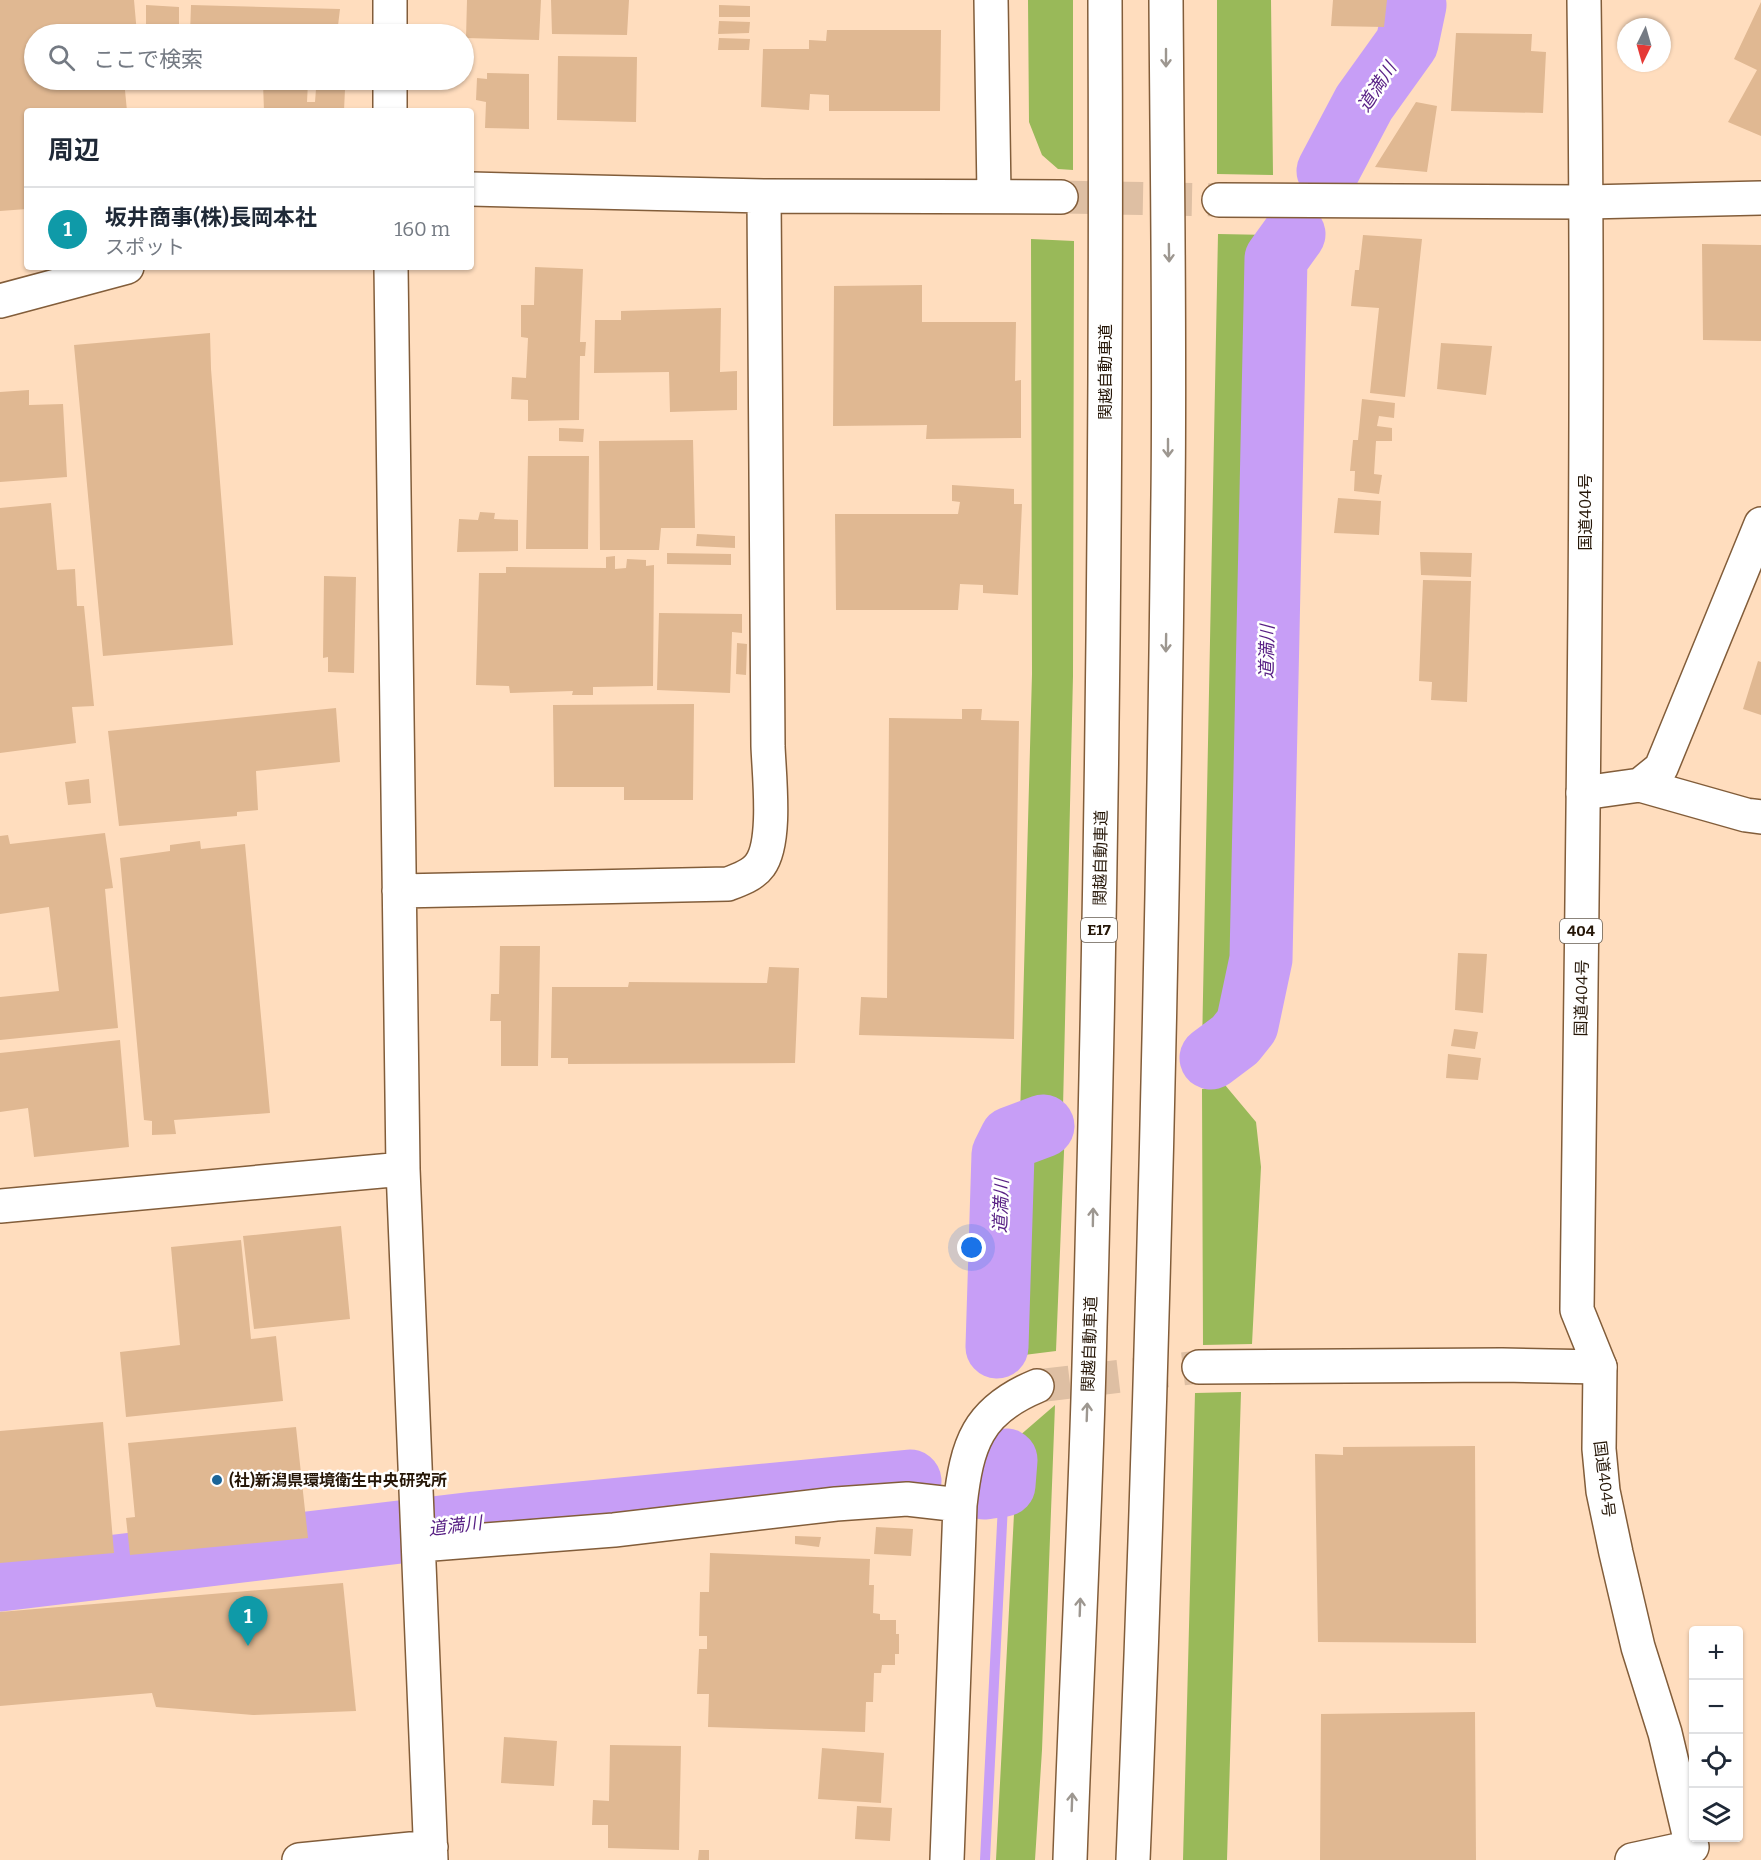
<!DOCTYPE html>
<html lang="ja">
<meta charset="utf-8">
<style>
:root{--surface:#fff;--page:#f6f6f7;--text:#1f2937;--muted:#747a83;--line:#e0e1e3;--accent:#1a73e8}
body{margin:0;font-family:Bitter,"Noto Sans JP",serif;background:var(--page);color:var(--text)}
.controls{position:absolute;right:18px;bottom:18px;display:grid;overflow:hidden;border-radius:6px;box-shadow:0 2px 4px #0004}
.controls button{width:54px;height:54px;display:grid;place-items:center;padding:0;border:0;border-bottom:2px solid var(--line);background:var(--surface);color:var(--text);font:30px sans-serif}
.compass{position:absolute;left:1617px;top:18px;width:54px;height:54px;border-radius:50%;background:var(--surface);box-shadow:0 2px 4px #0004;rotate:185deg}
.you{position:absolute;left:972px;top:1248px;width:21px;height:21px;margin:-15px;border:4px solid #fff;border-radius:50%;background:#1a73e8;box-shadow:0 0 0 9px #1a73e833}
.badge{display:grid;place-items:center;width:39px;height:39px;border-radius:50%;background:var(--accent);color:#fff;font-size:20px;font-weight:700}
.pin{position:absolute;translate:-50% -50px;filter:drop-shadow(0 2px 3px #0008)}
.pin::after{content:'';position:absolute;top:32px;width:21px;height:18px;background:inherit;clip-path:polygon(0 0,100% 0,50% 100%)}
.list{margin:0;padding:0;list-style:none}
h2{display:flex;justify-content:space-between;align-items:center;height:78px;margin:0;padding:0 24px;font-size:26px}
h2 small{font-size:20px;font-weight:400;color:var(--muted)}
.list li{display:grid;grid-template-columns:39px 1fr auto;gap:18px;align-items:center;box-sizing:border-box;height:84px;padding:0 24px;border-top:2px solid var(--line)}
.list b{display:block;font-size:22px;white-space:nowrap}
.list p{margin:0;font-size:20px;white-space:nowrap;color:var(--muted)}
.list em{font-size:20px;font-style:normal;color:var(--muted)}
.icon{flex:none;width:33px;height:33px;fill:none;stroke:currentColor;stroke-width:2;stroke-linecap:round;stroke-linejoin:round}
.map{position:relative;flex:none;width:1761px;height:1860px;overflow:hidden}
.search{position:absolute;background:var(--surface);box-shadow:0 2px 4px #0004;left:24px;top:24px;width:450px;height:66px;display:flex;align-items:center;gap:15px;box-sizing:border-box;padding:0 21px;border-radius:33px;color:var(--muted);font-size:22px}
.panel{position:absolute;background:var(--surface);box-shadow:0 2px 4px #0004;left:24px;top:108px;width:450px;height:162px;border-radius:6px}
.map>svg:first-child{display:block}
</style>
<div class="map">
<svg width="1761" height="1860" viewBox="0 0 1761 1860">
<rect width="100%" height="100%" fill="#ffddbe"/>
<path fill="#99b959" d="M1028,0H1073V170L1058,169L1042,155L1029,122Z
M1217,0H1271L1273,175L1217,174Z
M1218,234L1270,235L1255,960L1238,1024L1226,1039L1202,1048Z
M1031,239L1074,241L1073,676L1063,1108L1040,1110L1020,1118L1032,674Z
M1225,1085L1256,1122L1261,1167L1252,1344L1203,1345L1202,1089Z
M1065,1127L1056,1351L1015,1356L1023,1145Z
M1241,1392L1227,1860H1183L1195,1393Z
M1055,1405L1042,1750L1035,1860H996L1018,1437Z"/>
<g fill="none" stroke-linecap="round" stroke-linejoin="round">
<path stroke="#c79ef6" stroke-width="10" d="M985,1860L1004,1485"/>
<path stroke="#c79ef6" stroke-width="63" d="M1328,171L1364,103L1407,43L1415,5L1414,0
M1211,1058L1235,1040L1247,1025L1261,959L1276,259L1294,234
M997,1347L1003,1154L1011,1138L1043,1126
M984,1488L1004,1485L1006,1460
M0,1580L475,1523L910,1481"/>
</g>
<path fill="#e0b892" d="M0,0H134L137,34H34V80H124L127,111H27V209L0,211Z
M467,0H541L539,40L466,38Z
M551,0H629L627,35L552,34Z
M1333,0H1387L1384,27L1331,26Z
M1761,2V136L1728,122L1757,70L1734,59Z
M146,5L179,7V34H146Z
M191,5L340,9L337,34H190Z
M719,5L750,6V17H719Z
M719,21L750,22L749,33L718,34Z
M827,30H941L940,111H829V95L810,94L809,110L761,107L763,49H809V40L826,41Z
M1456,33L1532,34L1531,51L1546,52L1543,113L1451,111Z
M719,38L750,39L749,50H718Z
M558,56L637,57L636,122L557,120Z
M487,73L529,74V129L485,128L486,102L476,100L477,78L487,79Z
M308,82L307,102H315L316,89H345L344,111H264L263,83Z
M1416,102L1437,106L1427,172L1375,167Z
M1363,235L1422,239L1405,397L1370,393L1379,308L1351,306L1355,270H1359Z
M1702,244L1761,245V341L1703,340Z
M535,267L583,269L580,342H586L585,356H580L579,420L528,421V400L511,399L512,377L526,378L528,338L521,337V305H534Z
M922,285V322H1016L1015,381L1021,380V438L926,439L927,425L833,426L834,286Z
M721,308L720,372L737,371V410L670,412L669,372L594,373L595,320H621V311Z
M210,333L211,369L233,645L103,656L74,345Z
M1441,343L1492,346L1486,395L1437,389Z
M29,390V405L63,404L67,477L0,482V392Z
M1362,399L1395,403L1394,418L1379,416L1377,426L1392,428V441H1376L1374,474L1382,475L1379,494L1354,491L1355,471H1350L1353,440H1358Z
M559,428L584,429L583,442L559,441Z
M693,440L695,528H661L659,550H600L599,441Z
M528,456H589L588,549H526Z
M952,485L1014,489V504H1022L1018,595L983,593V585L960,584L958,610H836L835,514H958L960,502L952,501Z
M1338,498L1381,501L1379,535L1334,533Z
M51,503L57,570L75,569L77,606H84L94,706L72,707L76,743L0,753V508Z
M480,512L495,513L494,519L518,520V551L457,552L459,519L478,520Z
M697,534L735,536V548L696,546Z
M1420,552L1472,553L1471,577L1421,575Z
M667,553L731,554V565L667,564Z
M615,556V569L626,568L627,559L646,560V566L654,565L653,686L593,687V695H572L573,691L510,693L509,686L476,685L479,573H506V567L606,568V557Z
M324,576L356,577L354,673L328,672V657L323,658Z
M1423,580L1471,581L1467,702L1431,700L1432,682L1419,681Z
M659,613L742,614V633L732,632L730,693L657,690Z
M737,643L747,644L746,675L736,674Z
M1758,661L1761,662V715L1743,709Z
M694,704L693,800H624V787H554L553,705Z
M336,708L340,762L256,771L258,810L237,812V816L119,826L108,731Z
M962,709H982L981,720L1019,721L1014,1039L859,1035L861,997L887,998L889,718L962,719Z
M89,779L91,803L68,805L65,782Z
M105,833L113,888L105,889L118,1028L0,1040V997L59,991L49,907L0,914V836L8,835L10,844Z
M200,841L201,849L245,844L270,1113L174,1120L176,1134L152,1135V1121L144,1120L120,858L170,851V845Z
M500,946H540L538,1066H501V1021H490L491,994H499Z
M1458,953L1487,954L1483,1013L1455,1010Z
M769,967L799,968L795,1063L568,1064V1058H551L552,987H628L629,982L767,983Z
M1454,1029L1478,1032L1475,1049L1451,1046Z
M120,1040L129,1147L34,1157L28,1108L0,1112V1053Z
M1448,1054L1481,1058L1478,1080L1446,1078Z
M341,1226L350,1319L254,1329L243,1236Z
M241,1240L251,1339L276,1336L283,1401L126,1417L120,1352L180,1345L171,1247Z
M103,1422L114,1553L0,1563V1431Z
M296,1427L308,1538L130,1555L126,1518L135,1517L128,1443Z
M1475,1446L1476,1643L1318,1642L1315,1454L1343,1455V1447Z
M876,1527L913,1529L911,1556L874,1554Z
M795,1536L821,1537L819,1547L795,1544Z
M710,1553L870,1559L869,1585H874L873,1613L880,1614V1620H896V1634H899V1654H895V1665H882L881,1673H874L873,1702H866L865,1732L708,1727L709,1694H697L699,1649H707V1636H699L700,1592H709Z
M343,1583L356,1711L253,1715L156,1707L152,1693L0,1706V1612Z
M1475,1712L1476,1860H1320L1321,1714Z
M504,1737L557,1741L554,1786L501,1783Z
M610,1745L681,1746L679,1850L608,1848V1825H592L593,1800L609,1801Z
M822,1748L884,1753L881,1803L818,1799Z
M857,1806L892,1808L890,1841L855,1839Z
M699,1850H709V1860H698Z"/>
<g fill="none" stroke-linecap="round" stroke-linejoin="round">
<path stroke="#debfa3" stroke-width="33" stroke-dasharray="33 16" stroke-linecap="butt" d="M1061,197L1219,200
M1037,1386L1199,1367"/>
<defs>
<path id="minor" d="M991,0L994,195
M390,34V0
M390,111V80
M471,189L764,196L1061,197
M1219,200L1587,202L1761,198
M391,267L403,1169L431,1860
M0,301L127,267
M1640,785L1746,815L1761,817
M1583,793L1640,785L1661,768L1761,524
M399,891L728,884C739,880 753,875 760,865C777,842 769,775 768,746L764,196
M0,1206L403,1169
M1199,1367L1502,1365L1600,1367
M420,1545L614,1530L836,1504L907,1499L960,1505
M299,1860L431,1847
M947,1860L960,1505C967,1444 977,1411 1037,1386"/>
<path id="highway" d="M1584,0C1590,437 1582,874 1577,1310L1600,1367L1599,1449L1603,1491L1616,1553L1638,1647L1665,1733L1692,1847L1632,1860
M1070,1860C1076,1683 1086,1505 1090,1327C1102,885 1107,442 1105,0
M1133,1860C1152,1406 1163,950 1168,495C1170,330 1167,165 1166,0"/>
</defs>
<use href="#minor" stroke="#825d3a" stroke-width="36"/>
<use href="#highway" stroke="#825d3a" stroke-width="36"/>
<use href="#minor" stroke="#fff" stroke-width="33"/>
<use href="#highway" stroke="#fff" stroke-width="33"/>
</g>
<defs><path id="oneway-shaft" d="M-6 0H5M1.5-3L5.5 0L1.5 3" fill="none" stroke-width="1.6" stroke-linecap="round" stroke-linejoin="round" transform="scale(1.5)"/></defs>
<g stroke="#9d9790">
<use href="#oneway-shaft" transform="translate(1166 58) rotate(90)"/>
<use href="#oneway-shaft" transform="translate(1169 253) rotate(89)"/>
<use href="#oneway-shaft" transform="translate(1168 448) rotate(90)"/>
<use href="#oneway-shaft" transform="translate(1166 643) rotate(91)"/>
<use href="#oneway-shaft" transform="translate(1093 1217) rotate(-89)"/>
<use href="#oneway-shaft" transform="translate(1087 1412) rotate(-88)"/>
<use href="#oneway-shaft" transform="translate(1080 1607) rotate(-88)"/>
<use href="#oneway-shaft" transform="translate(1072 1802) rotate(-88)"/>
</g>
<circle fill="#1c6598" stroke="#fff" stroke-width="2" cx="217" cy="1480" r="6"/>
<g text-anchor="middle" stroke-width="5" stroke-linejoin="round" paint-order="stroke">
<g fill="#fff" stroke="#675d52" stroke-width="1.5">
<rect x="1081" y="918" width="36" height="24" rx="4.5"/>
<rect x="1560" y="919" width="42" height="24" rx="4.5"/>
</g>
<g font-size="15" font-weight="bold" fill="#261708">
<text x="1099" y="935">E17</text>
<text x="1581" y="936">404</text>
</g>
<g font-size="16" fill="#261708" stroke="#fff">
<text transform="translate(1105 372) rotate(-90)" y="6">関越自動車道</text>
<text transform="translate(1585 512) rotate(-90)" y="6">国道404号</text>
<text transform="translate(1100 858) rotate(-89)" y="6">関越自動車道</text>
<text transform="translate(1581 998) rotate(-89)" y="6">国道404号</text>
<text transform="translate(1089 1344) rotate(-88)" y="6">関越自動車道</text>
<text transform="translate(1605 1479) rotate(83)" y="6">国道404号</text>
</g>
<g font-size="16" font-weight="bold" fill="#261708" stroke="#fff" text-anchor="start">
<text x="229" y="1486">(社)新潟県環境衛生中央研究所</text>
</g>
<g font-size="18" font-style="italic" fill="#571f84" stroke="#fff">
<text transform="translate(1377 87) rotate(-57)" y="6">道満川</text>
<text transform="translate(1267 652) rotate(-89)" y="6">道満川</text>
<text transform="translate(1001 1206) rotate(-88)" y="6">道満川</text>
<text transform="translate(455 1526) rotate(-7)" y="6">道満川</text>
</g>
</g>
</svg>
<div class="controls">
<button>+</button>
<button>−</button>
<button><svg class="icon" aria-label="locate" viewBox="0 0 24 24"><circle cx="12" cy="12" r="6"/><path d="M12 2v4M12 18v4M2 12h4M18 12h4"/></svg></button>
<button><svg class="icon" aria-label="layers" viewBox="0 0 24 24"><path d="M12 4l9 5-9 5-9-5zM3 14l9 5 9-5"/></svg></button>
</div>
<svg class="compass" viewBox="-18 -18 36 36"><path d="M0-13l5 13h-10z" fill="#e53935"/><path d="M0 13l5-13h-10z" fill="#747a83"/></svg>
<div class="you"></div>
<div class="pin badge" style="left:248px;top:1646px;background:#0f9aa8">1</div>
<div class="search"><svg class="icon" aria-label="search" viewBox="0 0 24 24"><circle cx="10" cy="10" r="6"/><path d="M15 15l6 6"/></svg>ここで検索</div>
<section class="panel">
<h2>周辺<small></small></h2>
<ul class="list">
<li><span class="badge" style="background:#0f9aa8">1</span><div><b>坂井商事(株)長岡本社</b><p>スポット</p></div><em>160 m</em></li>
</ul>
</section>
</div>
